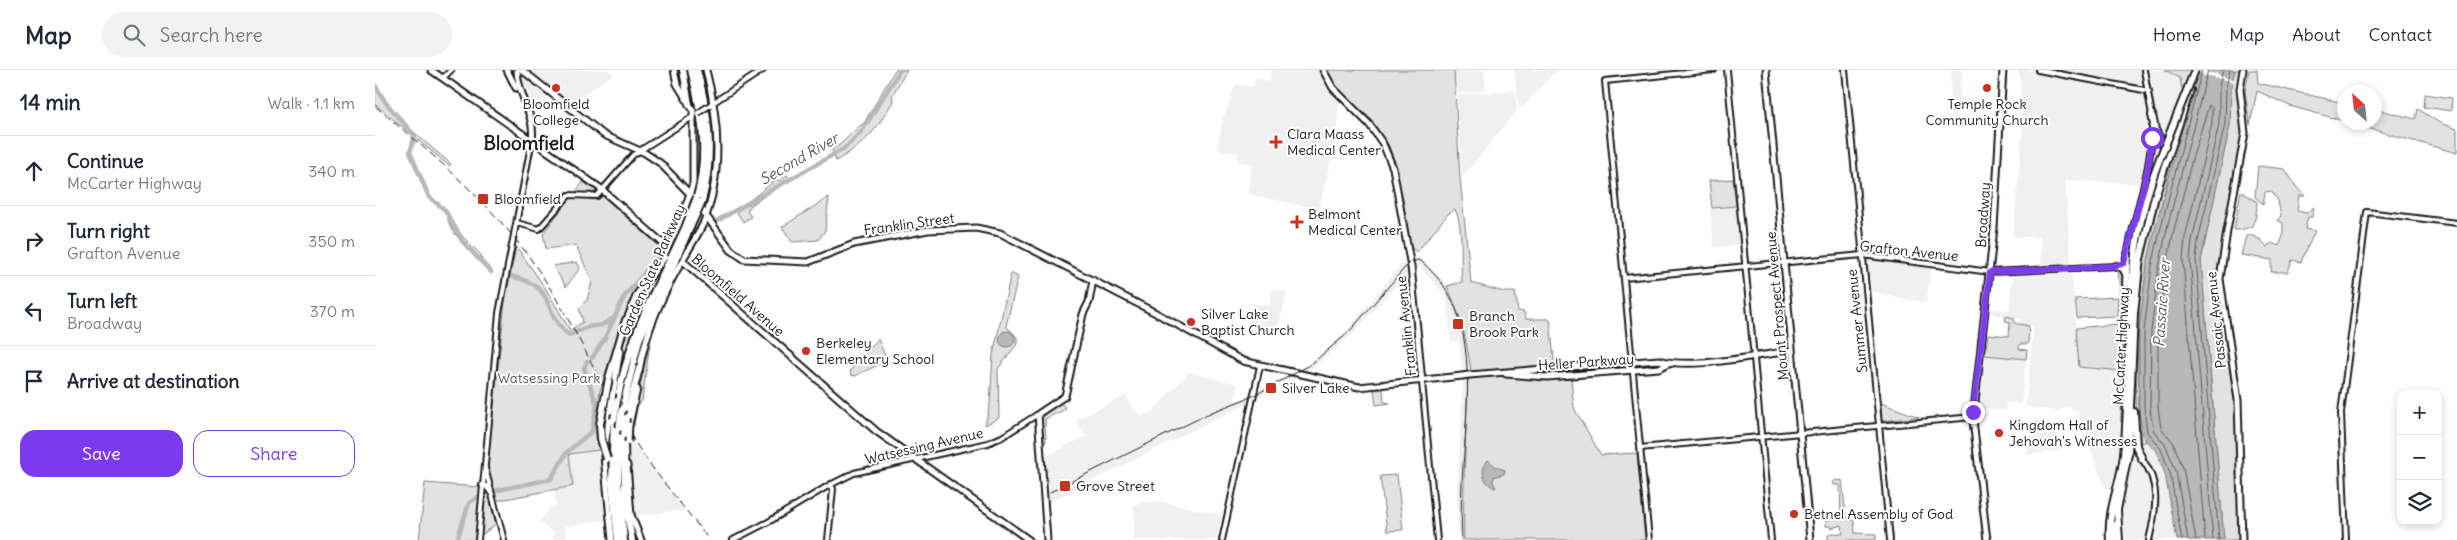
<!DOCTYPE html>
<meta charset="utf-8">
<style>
:root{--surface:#fff;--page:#f2f2f3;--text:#1f2937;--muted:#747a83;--line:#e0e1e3;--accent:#7c3aed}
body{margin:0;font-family:Delius,sans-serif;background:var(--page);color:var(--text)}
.controls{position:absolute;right:15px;bottom:15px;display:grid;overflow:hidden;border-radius:10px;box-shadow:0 2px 8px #0003}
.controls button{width:45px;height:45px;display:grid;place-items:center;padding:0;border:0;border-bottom:1px solid var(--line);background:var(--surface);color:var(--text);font:25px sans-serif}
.compass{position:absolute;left:1962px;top:15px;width:45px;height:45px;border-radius:50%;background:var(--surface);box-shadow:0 2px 8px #0003;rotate:333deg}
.stop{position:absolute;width:15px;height:15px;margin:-11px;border:4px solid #7c3aed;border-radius:50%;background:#fff}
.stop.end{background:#7c3aed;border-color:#fff;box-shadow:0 1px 5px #0008}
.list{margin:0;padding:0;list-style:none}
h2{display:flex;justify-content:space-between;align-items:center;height:65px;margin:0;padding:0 20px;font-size:21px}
h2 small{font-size:16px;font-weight:400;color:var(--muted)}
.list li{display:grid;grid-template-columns:32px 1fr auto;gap:15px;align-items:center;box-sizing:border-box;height:70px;padding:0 20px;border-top:1px solid var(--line)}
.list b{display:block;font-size:19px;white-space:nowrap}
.list p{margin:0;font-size:16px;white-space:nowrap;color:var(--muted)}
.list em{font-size:16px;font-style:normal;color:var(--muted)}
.actions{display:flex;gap:10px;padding:15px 20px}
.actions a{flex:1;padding:11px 0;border:1px solid var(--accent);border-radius:15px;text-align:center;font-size:18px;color:var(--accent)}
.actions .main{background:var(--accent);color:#fff}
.icon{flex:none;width:28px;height:28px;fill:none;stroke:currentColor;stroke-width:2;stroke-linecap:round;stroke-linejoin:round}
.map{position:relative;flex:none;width:2082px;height:470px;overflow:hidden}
header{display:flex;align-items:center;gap:30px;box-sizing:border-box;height:70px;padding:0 25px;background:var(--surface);border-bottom:1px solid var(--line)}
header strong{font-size:24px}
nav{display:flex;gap:28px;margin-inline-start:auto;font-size:18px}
.search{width:350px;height:45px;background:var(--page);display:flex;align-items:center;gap:12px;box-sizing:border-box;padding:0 18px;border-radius:28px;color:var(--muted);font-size:19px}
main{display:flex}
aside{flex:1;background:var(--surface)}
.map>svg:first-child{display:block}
</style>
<header>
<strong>Map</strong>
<div class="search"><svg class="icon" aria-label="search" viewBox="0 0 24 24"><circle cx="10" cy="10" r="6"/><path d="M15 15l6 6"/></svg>Search here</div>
<nav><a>Home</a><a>Map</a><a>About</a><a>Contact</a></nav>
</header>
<main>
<aside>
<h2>14 min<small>Walk · 1.1 km</small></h2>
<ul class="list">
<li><svg class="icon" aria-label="ahead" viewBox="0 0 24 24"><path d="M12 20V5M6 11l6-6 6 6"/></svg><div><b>Continue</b><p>McCarter Highway</p></div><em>340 m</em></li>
<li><svg class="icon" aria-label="right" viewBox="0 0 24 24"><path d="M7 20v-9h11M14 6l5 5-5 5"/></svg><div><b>Turn right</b><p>Grafton Avenue</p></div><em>350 m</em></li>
<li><svg class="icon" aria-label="left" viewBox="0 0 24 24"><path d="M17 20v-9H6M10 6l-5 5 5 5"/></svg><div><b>Turn left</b><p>Broadway</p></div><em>370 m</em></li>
<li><svg class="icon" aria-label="arrive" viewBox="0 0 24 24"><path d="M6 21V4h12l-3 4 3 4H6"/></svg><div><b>Arrive at destination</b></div></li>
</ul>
<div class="actions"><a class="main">Save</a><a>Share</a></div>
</aside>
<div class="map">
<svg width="2082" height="470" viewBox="0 0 2082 470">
<rect width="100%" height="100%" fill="#fff"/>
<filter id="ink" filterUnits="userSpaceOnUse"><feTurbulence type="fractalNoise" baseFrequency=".02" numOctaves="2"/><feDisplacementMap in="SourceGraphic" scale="10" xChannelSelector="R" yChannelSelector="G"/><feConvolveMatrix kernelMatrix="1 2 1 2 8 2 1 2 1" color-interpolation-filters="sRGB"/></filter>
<g filter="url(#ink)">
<path fill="#f0f0f0" d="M142,0H235L238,5L192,35L176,23L170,29L150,35Z
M896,0H944L964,32L961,66L944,139L872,124L877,94L862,91L863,83L842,79L848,47L855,32L860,14L878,17L880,8L894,11Z
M1079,0H1109L1111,20L1082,24Z
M1139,0H1185L1177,5L1148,37L1143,35Z
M1576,0H1587L1583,41L1575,40Z
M1644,0H1790L1805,8L1807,19L1769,114L1690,110L1704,297L1746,301L1745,382L1736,418H1731L1725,405L1702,340L1691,337L1682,341L1650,337L1659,256L1645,255V249L1616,244V239L1634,240L1638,201L1666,199V167H1638L1648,54Z
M1140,20L1142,40L1087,108L1082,25Z
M1363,136L1367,175L1339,177L1335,139Z
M1487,186L1557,195L1551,233L1490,220Z
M1045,187L1071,214L1074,220L1068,223L1046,198L1040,197L1039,188Z
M1028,192L1032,193L1033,202L979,263L936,299L931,302L924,301L937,292L967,266Z
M898,219L912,222L903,259L874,255L879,233L894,236Z
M1074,221L1090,263L1096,301L1093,302V338L1088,417L1089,470H1083L1082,423L1088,315L1084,271L1076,272L1072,231L1069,224Z
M1610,285L1651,289L1646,334L1632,332L1630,340L1604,338Z
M814,302L863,314L860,331L875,326L873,333L673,433L675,419L671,405L670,387L711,366L701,350L751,325L758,338L766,346L777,342Z
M913,306L920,308L916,317L910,314L881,328L882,322L886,320Z
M1684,363L1686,380L1653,385L1652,366Z
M255,369L309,440L259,446L254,395Z
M1772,372L1781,381L1790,405L1802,470H1751L1748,448L1749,430L1760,376Z
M224,380L232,450L190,456L192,470H180L176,467L179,463L163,452L177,437H181L179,418L198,415L194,384Z
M782,431L847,445L841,470H759V434Z"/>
<path fill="#e2e2e2" stroke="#7f7f7f" d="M520,0H532L517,26L518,31C500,62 492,72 461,91L457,80C470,73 476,61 489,53Z
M951,0H1079L1085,109L1096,213L1129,222H1140L1143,241L1149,242L1151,249H1175L1181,310L1196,309L1199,338L1226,385L1262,383L1270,470H1089C1087,414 1092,358 1093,301H1096C1092,270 1085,244 1072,216L1087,212C1085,190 1089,157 1080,139L1072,145L1042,182L1035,177L1022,98L1014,76L996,49L960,17Z
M1790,0H1816L1809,20L1807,19L1805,8Z
M1860,0H1865L1863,29L1870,56L1851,151L1843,200V223L1862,348L1865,470H1849L1826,190L1855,55L1856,17Z
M1874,0H1882L1883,13L1969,33V51L1915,36L1882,21L1875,55L1870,21Z
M3,19C21,49 49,71 76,94L74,96L0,34V20Z
M2050,24L2077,28L2076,41L2049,37Z
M2000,39L2041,49L2043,39L2065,53L2082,59V83L1974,53L2000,52Z
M325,45L326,76L322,102L321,48Z
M1799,81L1772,195L1764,260V338L1767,364L1771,371L1763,374L1761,325L1765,223L1769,187L1796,82Z
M1883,96L1910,99L1922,118L1930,126H1924L1922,141L1932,143L1939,137L1937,147H1933L1930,159L1940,161L1926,192L1917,190L1913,202H1896L1897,190L1866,185L1871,166L1876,165L1886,170L1891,177L1897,173L1904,176L1908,166V153L1902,150L1906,146L1903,131L1897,121L1890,122L1888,134L1880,127Z
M412,105L415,109L376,135L372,141L376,147L368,152L361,141L402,109L404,111Z
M1358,109L1361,136L1337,138L1334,111Z
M208,112L223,122L219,125L200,123Z
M1866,121L1882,132L1881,146L1877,156L1866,160H1859Z
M197,126L220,130L227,126L291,182L256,229L225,320L220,360L224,380L194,384L198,416L115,432L121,454L100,470H44L50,413L104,417L115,414L113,392L130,232L141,176L171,219L195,260L208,252L204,238L212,230L217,212L201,175L171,179L168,163Z
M454,127L450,161L443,170L417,172L407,157Z
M72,141L87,166L106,185L109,197C98,184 69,158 72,141Z
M202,192L205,198L191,217L178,196Z
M288,195L261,248L242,306L252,255L260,233Z
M1743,199H1746L1750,208L1746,352L1747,301L1704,297L1701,258L1743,254L1745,224Z
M636,203L643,207L631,256L642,267V274L623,299L624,348L610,355L615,334L618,285Z
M1743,227L1742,246L1702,248L1700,229Z
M1631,246L1639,248V253L1654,256L1653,274H1645L1644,279L1652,280L1651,289L1610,285L1613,264L1634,266L1635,252L1630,251Z
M277,259L267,331L262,337L259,356H257Z
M503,269L510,286L509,292L480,306L476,305L475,301Z
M1008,319L1009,332L1015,333L1001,335L999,320Z
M686,333L691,339L670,349L671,372H668L667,346Z
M1506,333L1541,346L1544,347L1507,351Z
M1022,405L1028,460L1012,461L1005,406Z
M1467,410L1471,447L1479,451L1480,463L1501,464V470H1453V465L1457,463L1468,464L1467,455L1456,458V456H1451V450H1454V446L1466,445L1465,415H1459L1458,411Z"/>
<path fill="#b8b8b8" stroke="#7a7a7a" d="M1823,0H1860L1856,17L1855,55L1826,190L1849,470H1802L1790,404L1781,381L1771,371L1767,364L1764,338V260L1772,195L1781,155Z
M624 269a8 8 0 1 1 16 0a8 8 0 1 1-16 0Z
M1113,390L1120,396L1130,400L1129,404L1119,407L1118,412L1121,417L1119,418C1108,411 1104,402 1113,390Z"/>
<path fill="#fff" d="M1820,0H1832V2L1840,4L1842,2V5L1860,10L1859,12L1842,8L1839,9V7L1831,5L1829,7L1828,4L1820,2Z"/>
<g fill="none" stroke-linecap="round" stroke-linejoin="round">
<path stroke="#5a5a5a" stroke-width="1" d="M1807,470L1795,403L1786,379L1772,362L1769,338V261L1777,196L1786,157L1827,0
M1813,470L1801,401L1791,376L1778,360L1775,338L1776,261L1784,197L1792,158L1833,0
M1821,470L1808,398L1798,372L1786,358L1783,337V261L1791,198L1799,160L1818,86L1834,35L1837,38V53L1810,168L1808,190L1830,470
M1838,470L1815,189L1817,170L1844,54V17L1848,0
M1844,470L1821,189L1823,171L1850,54L1851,17L1855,0"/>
<path stroke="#b8b8b8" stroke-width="4.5" d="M0,15L11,33L40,66L35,82L54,127L70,140L87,171L116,202
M311,162L326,160L470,78L487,61L525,0
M135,206C186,217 163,240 194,265L213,257L227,255L237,249
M217,288L229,270L249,227L289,180
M119,421L176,409L192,382L217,361L222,335L209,298L212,292
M82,470L94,433L103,427"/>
<defs>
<path id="minor" d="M1352,0L1396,470
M1470,0L1515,470
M1663,0L1774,21
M1769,0L1777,45
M68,8L76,0
M336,34L388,0
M142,153L164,159L194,125L222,126L258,85L319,46
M1752,187C1759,143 1777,101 1777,57
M1249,208L1487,185L1615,202L1742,196
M1047,312L1062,470
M1265,378L1598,347
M1767,389C1786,413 1781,442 1774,470
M110,398L129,470
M107,415L111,416L116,423
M103,470L124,243L157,70
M358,470L395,451L453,416L479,403L613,373L627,367L663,344
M453,470L458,419L456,414
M847,470L885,296
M1274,470L1230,11L1339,0
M1971,470L1966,343L1992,142L2082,153"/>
<path id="major" d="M56,0L225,118L501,361L654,470
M132,0L141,18
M142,0C142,24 161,46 157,70
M147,0L229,65L270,83L285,93L316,125L356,180L369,189L433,192L479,174L553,160L601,158L625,163L779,242L868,291L984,317L1087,306
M948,0L958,18L994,54L1008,74L1018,98L1036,197
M1391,0L1435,470
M1036,196L1047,312
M251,252L262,224L290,187L302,164L318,113V40L302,14L299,0
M264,301C271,260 287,226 307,191C314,178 322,167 328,154C348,105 344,50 331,0
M1131,304L1172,307L1284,298L1294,293
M1094,305L1284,290C1318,300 1380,285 1417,281
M238,323L245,280
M254,355L262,319
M230,377L235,341
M229,386L237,470
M252,395L256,445L266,470
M672,470L663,344L690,326L708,244L714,232L718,210
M1612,470L1598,350L1619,158L1628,0
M1867,470L1863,330L1845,209L1852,161L1870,63L1865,19L1868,0"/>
<path id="highway" d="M308,0L314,34
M316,0C327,43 334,83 322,127
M322,0C334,44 339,86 327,131
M1777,45L1780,60L1791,80
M1777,73L1781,69L1788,72
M1741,196L1748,198L1751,204
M1751,214L1752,186
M234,308L251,250
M242,331C252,280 272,234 296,188
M247,340L264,270L300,191
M1759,342L1761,376L1767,389
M251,348L264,299
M239,349L237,413L243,470
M225,354L228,339
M244,358L243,413L249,470
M249,365L250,433L257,470
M1738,455L1740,470
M1735,470C1732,440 1746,414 1749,384C1759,279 1744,190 1785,88
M1744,470L1742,440L1753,384L1759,243L1765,189L1780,126L1815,20"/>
</defs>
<use href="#minor" stroke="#1c1c1c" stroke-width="8"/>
<use href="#major" stroke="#1c1c1c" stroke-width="9"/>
<use href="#highway" stroke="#1c1c1c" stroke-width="10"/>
<use href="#minor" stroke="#fff" stroke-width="4"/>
<use href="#major" stroke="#fff" stroke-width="5"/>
<use href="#highway" stroke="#fff" stroke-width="6"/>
<path stroke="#1c1c1c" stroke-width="1" d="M675,422L837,342L878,326L935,295L973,263L1034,193L1043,190C1050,193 1055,200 1060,205C1107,255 1090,350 1087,412C1086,432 1086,451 1087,470"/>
<path stroke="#1c1c1c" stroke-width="1" stroke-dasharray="8 4" stroke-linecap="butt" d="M0,36C53,81 107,125 149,180C192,237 219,303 255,364C277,401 308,435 334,470"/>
<defs>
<path id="minor-bridge" d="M323,43L335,35"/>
<path id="major-bridge" d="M1087,306L1094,305
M235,341L238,323
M253,372L254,355"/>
<path id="highway-bridge" d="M1785,88L1820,0
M296,188L310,158L322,127
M300,191L327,131
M228,339L234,308
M239,349L242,331
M225,354L226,369L232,389
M244,358L247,340
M249,365L251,348"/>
</defs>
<use href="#minor-bridge" stroke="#1c1c1c" stroke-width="8" stroke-linecap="butt"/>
<use href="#major-bridge" stroke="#1c1c1c" stroke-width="9" stroke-linecap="butt"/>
<use href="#highway-bridge" stroke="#1c1c1c" stroke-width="10" stroke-linecap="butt"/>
<use href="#minor-bridge" stroke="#fff" stroke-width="4"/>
<use href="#major-bridge" stroke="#fff" stroke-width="5"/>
<use href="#highway-bridge" stroke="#fff" stroke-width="6"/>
</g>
</g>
<g fill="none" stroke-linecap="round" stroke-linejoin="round" filter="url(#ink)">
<path stroke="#7c3aed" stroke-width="6" d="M1598,342L1615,202L1741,196L1749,193L1773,98L1777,68"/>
</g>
<g fill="#c8321e" stroke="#fff" stroke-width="2">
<circle cx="181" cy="18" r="5"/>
<circle cx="1612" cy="18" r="5"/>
<path d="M898.5 64.5h5v5h5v5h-5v5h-5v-5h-5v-5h5z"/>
<rect x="102" y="123" width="12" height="12" rx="2.5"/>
<path d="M919.5 144.5h5v5h5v5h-5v5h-5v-5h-5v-5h5z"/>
<circle cx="816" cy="252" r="5"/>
<rect x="1077" y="248" width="12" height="12" rx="2.5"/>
<circle cx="431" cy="281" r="5"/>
<rect x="890" y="312" width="12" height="12" rx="2.5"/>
<circle cx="1624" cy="363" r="5"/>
<rect x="684" y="410" width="12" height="12" rx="2.5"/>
<circle cx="1419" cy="444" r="5"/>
</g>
<g text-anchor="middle" stroke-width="4" stroke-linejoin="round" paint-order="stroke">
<g font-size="14" fill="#1c1c1c" stroke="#fff" text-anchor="start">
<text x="181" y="39" text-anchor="middle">Bloomfield<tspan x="181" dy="16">College</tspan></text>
<text x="1612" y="39" text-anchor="middle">Temple Rock<tspan x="1612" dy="16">Community Church</tspan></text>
<text x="912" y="69">Clara Maass<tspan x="912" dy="16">Medical Center</tspan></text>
<text x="119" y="134">Bloomfield</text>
<text x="933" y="149">Belmont<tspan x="933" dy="16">Medical Center</tspan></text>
<text x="826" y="249">Silver Lake<tspan x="826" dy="16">Baptist Church</tspan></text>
<text x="1094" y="251">Branch<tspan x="1094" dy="16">Brook Park</tspan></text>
<text x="441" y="278">Berkeley<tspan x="441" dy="16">Elementary School</tspan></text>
<text x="907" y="323">Silver Lake</text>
<text x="1634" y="360">Kingdom Hall of<tspan x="1634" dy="16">Jehovah's Witnesses</tspan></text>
<text x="701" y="421">Grove Street</text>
<text x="1429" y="449">Betnel Assembly of God</text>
</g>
<g font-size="14" fill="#1c1c1c" stroke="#fff">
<text transform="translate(1608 145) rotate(-86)" y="5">Broadway</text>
<text transform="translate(534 154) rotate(-8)" y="5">Franklin Street</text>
<text transform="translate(1534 181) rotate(6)" y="5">Grafton Avenue</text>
<text transform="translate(277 200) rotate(-66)" y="5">Garden State Parkway</text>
<text transform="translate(363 225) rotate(41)" y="5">Bloomfield Avenue</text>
<text transform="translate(1402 236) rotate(-95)" y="5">Mount Prospect Avenue</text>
<text transform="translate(1841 250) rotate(-96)" y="5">Passaic Avenue</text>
<text transform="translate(1482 251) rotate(-96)" y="5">Summer Avenue</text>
<text transform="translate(1031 256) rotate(-96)" y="5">Franklin Avenue</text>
<text transform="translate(1746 276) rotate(-87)" y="5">McCarter Highway</text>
<text transform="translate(1211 292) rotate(-4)" y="5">Heller Parkway</text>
<text transform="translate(549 376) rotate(-13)" y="5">Watsessing Avenue</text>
</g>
<g font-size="14" fill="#575757" stroke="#fff">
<text x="174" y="313">Watsessing Park</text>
</g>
<g font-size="15" font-style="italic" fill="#5a5a5a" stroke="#fff">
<text transform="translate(424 89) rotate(-30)" y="5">Second River</text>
<text transform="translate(1787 233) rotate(-86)" y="5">Passaic River</text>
</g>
<g font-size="19" font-weight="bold" fill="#1c1c1c" stroke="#fff">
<text x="154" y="80">Bloomfield</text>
</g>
</g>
</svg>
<div class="controls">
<button>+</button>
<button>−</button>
<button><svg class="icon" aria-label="layers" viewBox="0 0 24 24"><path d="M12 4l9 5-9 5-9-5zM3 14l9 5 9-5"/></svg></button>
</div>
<svg class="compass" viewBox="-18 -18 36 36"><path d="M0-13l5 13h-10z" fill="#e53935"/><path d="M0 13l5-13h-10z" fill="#747a83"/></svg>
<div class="stop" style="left:1777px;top:68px"></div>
<div class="stop end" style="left:1598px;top:342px"></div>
</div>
</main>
